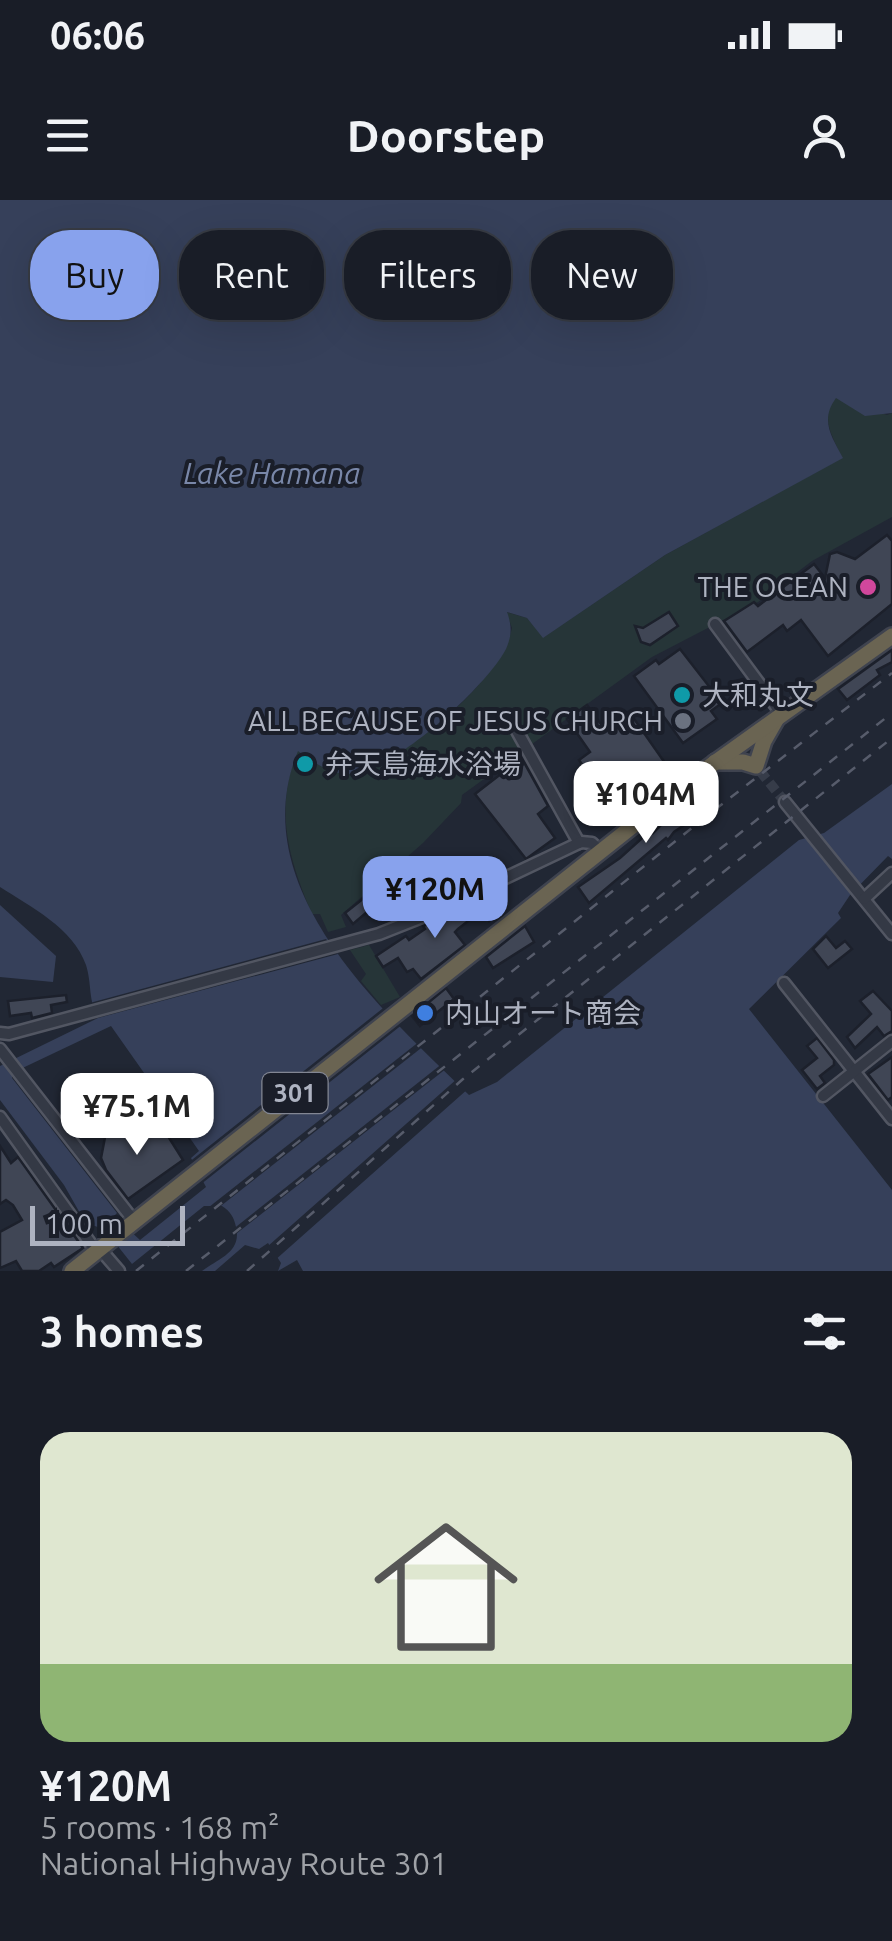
<!DOCTYPE html>
<html lang="en">
<head>
<meta charset="utf-8">
<style>
  :root { --surface:#191d27; --page:#22262f; --text:#f1f3f6; --muted:#9fa2a7; --line:#373b44; --accent:#88a2ed }
  body { margin:0; font-family:Ubuntu,"Noto Sans JP",sans-serif; background:var(--page); color:var(--text); height:100vh; display:flex; flex-direction:column; font-size:38px; white-space:nowrap }
  * { box-sizing:border-box; margin:0 }
  p { font-size:32px; color:var(--muted) }
  .icon { flex:none; width:55px; height:55px; fill:none; stroke:currentColor; stroke-width:2; stroke-linecap:round; stroke-linejoin:round }
  .map { position:relative; height:1071px; overflow:hidden }
  .side { display:flex; flex-direction:column; background:var(--surface); flex:1 }
  .side>* { flex:none }
  .banner { position:absolute; left:30px; top:30px; width:832px; height:90px; display:flex; gap:20px }
  .scale { position:absolute; left:30px; bottom:25px; width:155px; box-sizing:border-box; padding-left:10px; border:5px solid #aeb3c1; border-top:0; font-size:28px; line-height:35px; white-space:nowrap; color:#aeb3c1; -webkit-text-stroke:8px #1a1e29; paint-order:stroke }
  .price { position:absolute; translate:-50% -85px; padding:0 22px; border-radius:20px; background:#fff; color:#222; font-size:32px; line-height:65px; filter:drop-shadow(0 2px 5px #0008) }
  .price::after { content:''; position:absolute; left:50%; top:60px; width:30px; height:22px; margin-left:-15px; background:inherit; clip-path:polygon(0 0,100% 0,50% 100%) }
  .price.active { background:var(--accent); color:#111 }
  ul { padding:0; list-style:none }
  li { display:grid; align-content:center; gap:20px; height:530px; padding:0 40px }
  li+li { border-top:2px solid var(--line) }
  li span { display:grid; place-items:center; height:310px; border-radius:30px; color:#555 }
  li>.icon { margin-inline-start:auto }
  span .icon { width:180px; height:180px; fill:#fffc; stroke-width:1 }
  li b { font-size:42px }
  h2 { display:flex; justify-content:space-between; align-items:center; height:120px; padding:0 40px; font-size:42px }
  .chip { padding:0 35px; border-radius:40px; background:var(--surface); box-shadow:0 10px 40px #0002,0 0 0 2px var(--line); font-size:35px; line-height:90px }
  .chip.active { background:var(--accent); color:#111 }
  .status { display:flex; justify-content:space-between; align-items:center; height:70px; padding:0 50px; background:var(--surface); direction:ltr }
  .status svg { height:28px; fill:currentColor }
  header { display:flex; justify-content:space-between; align-items:center; height:130px; padding:0 40px; background:var(--surface); font-size:45px; font-weight:700 }
  .map>svg:first-child { display:block }
</style>
</head>
<body>
<div class="status"><b>06:06</b><svg viewBox="0 0 49 12"><path d="M0 12V9h3v3zM5 12V6h3v6zM10 12V3h3v9zM15 12V0h3v12zM26 1h20v11H26zM47 4h2v5h-2z"/></svg></div>
<header><svg class="icon" aria-label="menu" viewBox="0 0 24 24"><path d="M4 6h16M4 12h16M4 18h16"/></svg>Doorstep<svg class="icon" aria-label="person" viewBox="0 0 24 24"><circle cx="12" cy="8" r="4"/><path d="M4 21q1-7 8-7t8 7"/></svg></header>
<div class="map">
<svg width="892" height="1071" viewBox="0 0 892 1071">
  <rect width="100%" height="100%" fill="#212734"/>
  <g fill="#263538">
    <path d="M836,197L887,215L892,213V317L812,361L758,402L652,457L462,595L461,603L423,643L341,715L346,727L328,732L320,714H312C288,657 274,609 298,549L349,574C401,565 501,481 512,428L506,412L527,418L544,437L665,355L842,258C833,236 819,219 836,197Z"/>
    <path d="M369,745L400,797L381,805L361,781L366,774L350,750Z"/>
  </g>
  <g fill="#36405a" fill-rule="evenodd">
    <path d="M0,0H892V213L865,216L836,198C820,220 831,236 843,258L665,355L543,438L527,418L507,412C512,426 512,435 506,449C487,486 389,577 346,574C329,573 311,561 298,551C242,687 382,810 469,895L497,882L799,640L824,633L892,584V659L888,656L850,695L838,713L841,718L749,809L892,990V1071H303L297,1060L278,1071L281,1063L268,1043L259,1049L245,1045L215,1071H202C219,1058 242,1052 236,1027C234,1017 230,1011 222,1006H204L132,1064L105,1030L85,1022L64,985L0,900V866L98,818C88,800 92,784 86,765C73,728 31,707 0,687ZM111,826L199,951L191,958L206,987L140,1040L114,1016L117,1013L12,878V873Z"/>
    <path d="M0,705L56,756L53,782L0,777Z"/>
  </g>
  <g fill="#212734">
    <path d="M326,739L338,754L98,818L86,804Z"/>
    <path d="M387,805L403,824L200,985L201,979L188,963Z"/>
    <path d="M420,841L425,845L217,1009L204,1011Z"/>
    <path d="M443,863L447,868L232,1037V1030Z"/>
    <path d="M458,878L469,888L274,1061L267,1049L259,1054Z"/>
  </g>
  <g fill="#404655" stroke="#1c202b" stroke-width="2.5">
    <path d="M887,335L892,341V404L828,456L801,420L787,431L783,425L747,452L724,421L754,402L758,406L814,364L825,378L830,354L837,352L855,359Z"/>
    <path d="M669,412L678,426L650,445L641,442L635,426L643,428Z"/>
    <path d="M680,449L722,503L711,511L717,519L683,543L634,476L656,460L659,464Z"/>
    <path d="M892,450V462L877,470L880,475L847,500L838,489Z"/>
    <path d="M587,505L606,531L630,513L665,563L624,593L607,568L587,590L579,582L588,573L579,560L590,552L567,519Z"/>
    <path d="M520,555L548,606L538,614L555,638L526,659L475,594L515,563L513,560Z"/>
    <path d="M708,591L717,603L674,632L668,640L666,638L589,703L578,687L620,658L651,630L653,633L675,611Z"/>
    <path d="M403,667L419,685L410,693L421,706L410,712L403,704L395,711L391,705L381,714L374,706L353,724L345,713Z"/>
    <path d="M483,698L490,708L496,703L502,711L489,721L481,711L458,729L455,732L465,745L421,779L413,769L407,772L398,758L383,767L376,756L406,736L409,740L425,729L423,726L442,718L444,721Z"/>
    <path d="M525,726L534,742L493,768L486,757Z"/>
    <path d="M826,736L836,748L845,741L852,749L828,768L813,749Z"/>
    <path d="M446,788L454,799L420,826L412,816Z"/>
    <path d="M873,791L892,811V831L884,836L877,827L855,848L847,837L871,814L860,801Z"/>
    <path d="M66,795L67,802L51,805L52,813L32,818L31,813L10,816L8,801Z"/>
    <path d="M817,838L834,860V865L820,876L825,883L817,889L802,870L817,858L807,846Z"/>
    <path d="M892,857V897L888,900L868,874Z"/>
    <path d="M121,919L136,942L161,925L183,960L128,999L106,970L101,958L106,932Z"/>
    <path d="M0,946L11,963L18,957L83,1048L54,1067L51,1063L39,1071H22L16,1061L0,1068V1032L22,1020L13,1005L6,1000L0,1004Z"/>
  </g>
  <g fill="none" stroke-linecap="round" stroke-linejoin="round">
    <path stroke="#363c49" stroke-width="10" stroke-dasharray="10 5" stroke-linecap="butt" d="M760,571L785,602"/>
    <defs>
      <g id="minor">
        <path d="M715,424L781,513"/>
        <path d="M517,531L579,643"/>
        <path d="M785,602L892,734"/>
        <path d="M864,699L892,673"/>
        <path d="M784,783L892,919"/>
        <path d="M0,833L9,834L379,734L427,715L581,642L592,643L600,651"/>
        <path d="M0,849L134,1021"/>
        <path d="M823,896L892,841"/>
        <path d="M0,917L96,1051"/>
        <path d="M100,1049L119,1071"/>
      </g>
      <g id="highway">
        <path d="M715,562H743L756,566L764,541L776,520"/>
        <path d="M72,1071L692,579L892,436"/>
      </g>
    </defs>
    <use href="#minor" stroke="#525662" stroke-width="15"/>
    <use href="#highway" stroke="#3f434f" stroke-width="20"/>
    <use href="#minor" stroke="#343945" stroke-width="10"/>
    <use href="#highway" stroke="#6a6452" stroke-width="15"/>
    <g stroke="#575c6b" stroke-width="2.5" stroke-dasharray="10 10" stroke-linecap="butt">
      <path d="M136,1071L717,608L892,473"/>
      <path d="M186,1071L892,513"/>
      <path d="M247,1071L463,879L892,538"/>
    </g>
  </g>
  <circle fill="#d1479c" stroke="#1a1e29" stroke-width="4" cx="868" cy="387" r="10"/>
  <g fill="#0f9aa8" stroke="#1a1e29" stroke-width="4">
    <circle cx="682" cy="495" r="10"/>
    <circle cx="305" cy="564" r="10"/>
  </g>
  <circle fill="#6b7280" stroke="#1a1e29" stroke-width="4" cx="683" cy="521" r="10"/>
  <circle fill="#3f7fe0" stroke="#1a1e29" stroke-width="4" cx="425" cy="813" r="10"/>
  <g text-anchor="middle" stroke-width="8" stroke-linejoin="round" paint-order="stroke">
    <rect fill="#1a1e29" stroke="#828693" stroke-width="2.5" x="262.5" y="873" width="65" height="40" rx="8"/>
    <g font-size="25" font-weight="bold" fill="#aeb3c1">
      <text x="295" y="902">301</text>
    </g>
    <g font-size="28" fill="#aeb3c1" stroke="#1a1e29" text-anchor="start">
      <text x="848" y="397" text-anchor="end">THE OCEAN</text>
      <text x="702" y="505">大和丸文</text>
      <text x="663" y="531" text-anchor="end">ALL BECAUSE OF JESUS CHURCH</text>
      <text x="325" y="574">弁天島海水浴場</text>
      <text x="445" y="823">内山オート商会</text>
    </g>
    <g font-size="30" font-style="italic" fill="#7987a8" stroke="#1a1e29">
      <text x="272" y="284">Lake Hamana</text>
    </g>
  </g>
</svg>
<div class="scale">100 m</div>
<b class="price" style="left:646px;top:646px">¥104M</b>
<b class="price active" style="left:435px;top:741px">¥120M</b>
<b class="price" style="left:137px;top:958px">¥75.1M</b>
<div class="banner">
<a class="chip active">Buy</a>
<a class="chip">Rent</a>
<a class="chip">Filters</a>
<a class="chip">New</a>
</div>
</div>
<section class="side">
<h2>3 homes<svg class="icon" aria-label="filters" viewBox="0 0 24 24"><path d="M4 7h16M4 17h16"/><circle cx="9" cy="7" r="2"/><circle cx="15" cy="17" r="2"/></svg></h2>
<ul>
<li><span style="background:linear-gradient(#dfe7d0 75%,#8fb573 0)"><svg class="icon" aria-label="home" viewBox="0 0 24 24"><path d="M3 11l9-7 9 7M6 9v11h12V9"/></svg></span><div><b>¥120M</b><p>5 rooms · 168 m²</p><p>National Highway Route 301</p></div></li>
</ul>
</section>
</body>
</html>
